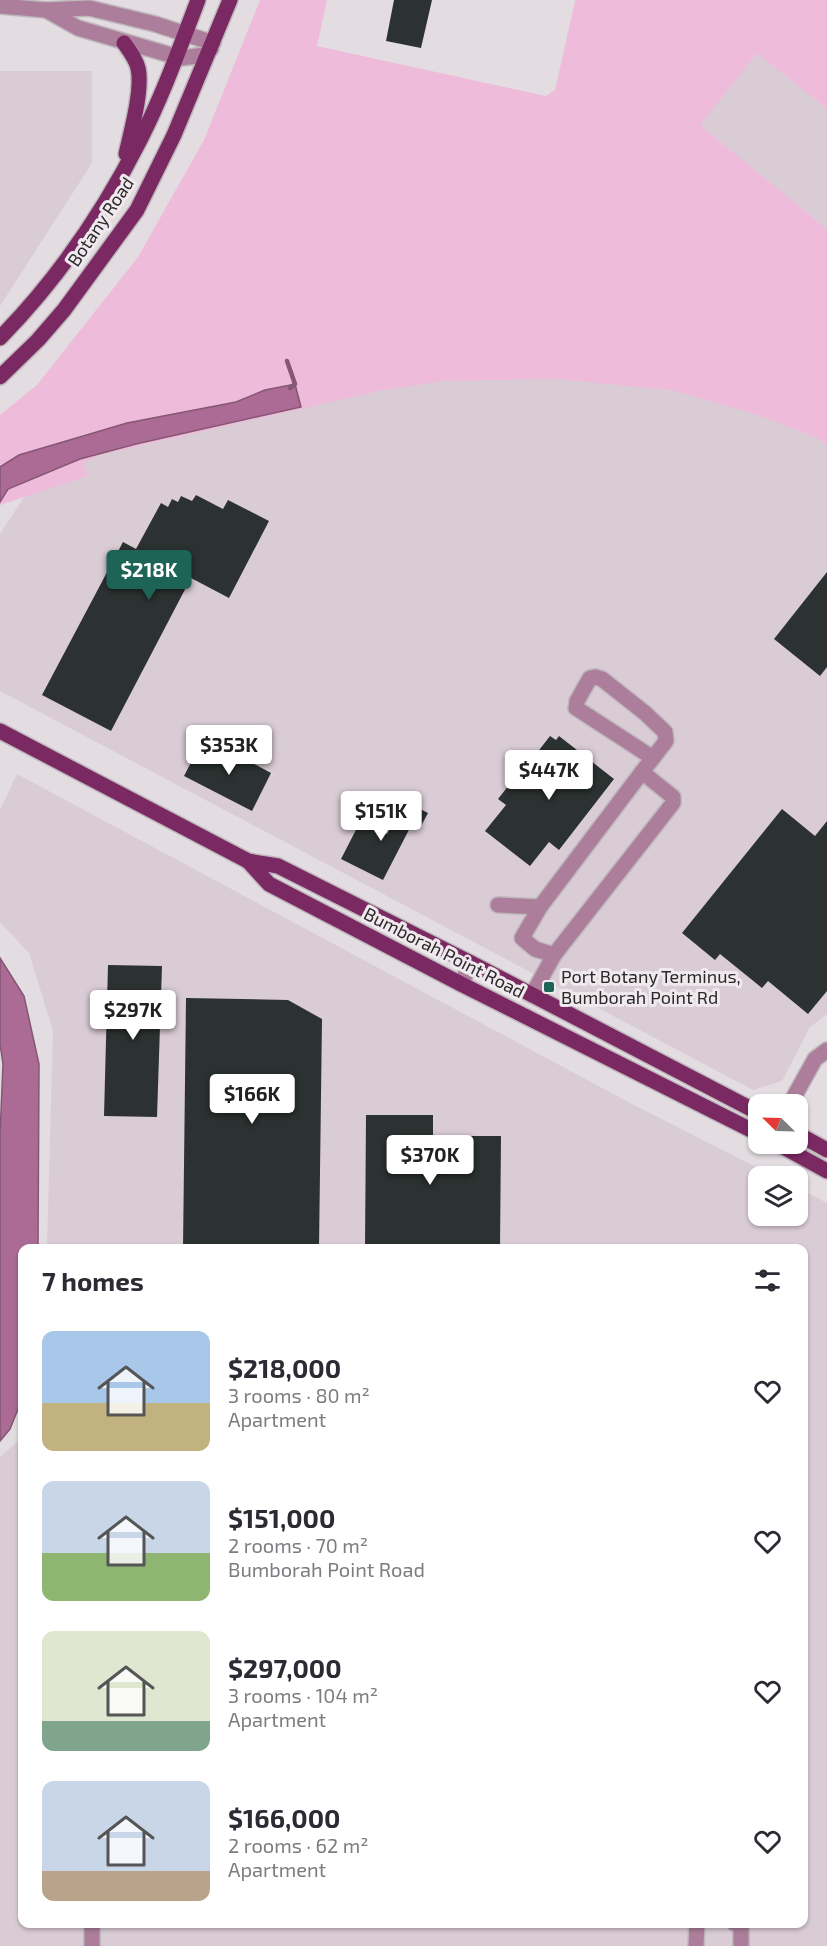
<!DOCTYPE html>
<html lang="en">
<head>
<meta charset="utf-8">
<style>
  :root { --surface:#fff; --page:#f7f7f7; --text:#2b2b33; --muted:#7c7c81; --accent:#1d6457 }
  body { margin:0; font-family:"Exo 2",sans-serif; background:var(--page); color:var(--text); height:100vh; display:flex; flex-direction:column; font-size:22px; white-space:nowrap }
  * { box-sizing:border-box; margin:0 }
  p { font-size:20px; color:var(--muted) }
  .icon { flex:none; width:33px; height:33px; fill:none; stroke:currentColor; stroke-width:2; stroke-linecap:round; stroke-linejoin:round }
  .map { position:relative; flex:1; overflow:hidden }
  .side { position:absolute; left:18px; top:1244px; width:790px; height:684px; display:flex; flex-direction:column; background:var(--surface); border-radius:12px; box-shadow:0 2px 4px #0004 }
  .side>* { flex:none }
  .needle { width:39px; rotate:293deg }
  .buttons { position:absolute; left:748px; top:1094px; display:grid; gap:12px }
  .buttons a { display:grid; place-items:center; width:60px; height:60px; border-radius:12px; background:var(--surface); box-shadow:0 2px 4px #0004; font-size:30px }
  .price { position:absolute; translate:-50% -51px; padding:0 14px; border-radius:6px; background:#fff; color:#222; font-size:20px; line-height:39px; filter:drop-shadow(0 2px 3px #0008) }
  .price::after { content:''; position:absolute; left:50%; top:36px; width:18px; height:14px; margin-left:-9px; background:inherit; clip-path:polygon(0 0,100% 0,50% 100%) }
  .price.on { background:var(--accent); color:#fff }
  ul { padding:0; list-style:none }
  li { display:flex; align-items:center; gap:18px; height:150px; padding:0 24px }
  li span { display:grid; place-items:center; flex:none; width:168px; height:120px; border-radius:12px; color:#555 }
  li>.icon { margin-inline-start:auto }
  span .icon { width:72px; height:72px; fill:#fffc; stroke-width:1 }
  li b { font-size:26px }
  h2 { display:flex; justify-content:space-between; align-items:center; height:72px; padding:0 24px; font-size:26px }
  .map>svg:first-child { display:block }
</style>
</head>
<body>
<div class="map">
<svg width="827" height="1946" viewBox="0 0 827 1946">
  <rect width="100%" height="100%" fill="#e3dce0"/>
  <g fill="#daccd5">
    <path d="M757,52L827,109V229L699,125Z"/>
    <path d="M0,71H92V163L0,306Z"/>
    <path d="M522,353L827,425V1014L810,1027L782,1081L753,1090L0,691V534L62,439Z"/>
    <path d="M17,774L632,1104L774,1176H759V1215H798V1188L827,1203V1946H0V1457L22,1438V1923H804V1248H47L53,1031L29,953L0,922V810Z"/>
  </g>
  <path fill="#eebcda" d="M260,0H327L317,46L546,96L555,90L575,1L576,0H827V109L757,53L700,125L827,229V445L819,439L755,414L671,390L554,379L443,381L379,391L100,455L83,463L88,476L0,505V415L37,385L138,257L204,140Z"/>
  <g fill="#ab6b94" stroke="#855774" stroke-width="1.5">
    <path d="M295,384L301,407L136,444L80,459L8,489L0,502V467L19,455L127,423L236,402L265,390Z"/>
    <path d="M0,958L24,996L39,1064L38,1248H22V1399L10,1429L0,1441V1135L3,1064L0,1044Z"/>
  </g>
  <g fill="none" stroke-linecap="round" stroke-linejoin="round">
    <path stroke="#855774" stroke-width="4.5" d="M287,361L295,384L290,388"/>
  </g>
  <g fill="#2c3231">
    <path d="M394,0H432L421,48L386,41Z"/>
    <path d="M196,495L223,509L228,500L269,521L229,598L191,578L111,731L42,695L123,542L136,549L161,503L168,507L172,499L178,502L181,496L192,501Z"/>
    <path d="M827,572V667L820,676L774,639Z"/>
    <path d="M550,736L556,740L559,736L614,779L559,850L549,842L530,866L485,831L506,805L498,799L513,780L520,786L538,763L533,758Z"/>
    <path d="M200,745L228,759L232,752L271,773L252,811L184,776Z"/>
    <path d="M404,801L428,813L421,826L413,822L383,880L341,859L361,820L387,834Z"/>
    <path d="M782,809L815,836L827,821V991L808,1014L768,981L762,988L720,954L715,960L682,933Z"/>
    <path d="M108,965L162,966L157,1117L104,1116Z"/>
    <path d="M186,998L288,1000L322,1019L319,1248H183Z"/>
    <path d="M366,1115H433V1136H501L500,1248H365Z"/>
  </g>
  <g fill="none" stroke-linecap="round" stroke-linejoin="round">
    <defs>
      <g id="minor">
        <path d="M0,6L46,10L89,8L155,24L213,43"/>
        <path d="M46,10L78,28L181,58L205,55L211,49"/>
        <path d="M498,905L540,907L642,772L666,741L665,732L645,713L602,679L595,677L590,678L577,701L576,708L653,758"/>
        <path d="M540,907L522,938L535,949L554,955"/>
        <path d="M461,984L471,963"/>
        <path d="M532,995L554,955L673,803V797L642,772"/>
        <path d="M790,1104L815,1059L827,1050"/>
        <path d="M734,1923L741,1925V1946"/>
        <path d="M92,1946V1923"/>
        <path d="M696,1946L697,1923"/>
      </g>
      <g id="major">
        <path d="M124,43C129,50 136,59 138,68C143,89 131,132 126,154"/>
        <path d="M0,338C56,281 104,211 140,140C163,95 180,47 198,0"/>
        <path d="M0,377L38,340L64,310L137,210L174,135L230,0"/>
        <path d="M0,731L248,861L278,866L471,963L759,1113"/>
        <path d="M248,861L269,884L461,984L759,1134"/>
        <path d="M798,1134L827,1150"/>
        <path d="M776,1143L827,1171"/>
      </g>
    </defs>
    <use href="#minor" stroke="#beb8bc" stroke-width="18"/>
    <use href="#major" stroke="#beb8bc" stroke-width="18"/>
    <use href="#minor" stroke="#ad7e9b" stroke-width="15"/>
    <use href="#major" stroke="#7b2963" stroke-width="15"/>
  </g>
  <rect fill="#1d6457" stroke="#f0e9ed" stroke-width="2" x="543" y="981" width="12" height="12" rx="3"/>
  <g text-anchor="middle" stroke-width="6" stroke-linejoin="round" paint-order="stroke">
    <g font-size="18" fill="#2b282a" stroke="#f0e9ed">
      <text transform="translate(101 222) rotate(-56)" y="6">Botany Road</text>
      <text transform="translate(444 953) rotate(27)" y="6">Bumborah Point Road</text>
    </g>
    <g font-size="18" fill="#2b282a" stroke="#f0e9ed" text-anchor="start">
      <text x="561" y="983">Port Botany Terminus,<tspan x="561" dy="21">Bumborah Point Rd</tspan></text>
    </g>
  </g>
</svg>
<div class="buttons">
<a><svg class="needle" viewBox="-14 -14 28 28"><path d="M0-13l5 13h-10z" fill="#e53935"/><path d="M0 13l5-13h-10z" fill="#7c7c81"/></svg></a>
<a><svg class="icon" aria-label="layers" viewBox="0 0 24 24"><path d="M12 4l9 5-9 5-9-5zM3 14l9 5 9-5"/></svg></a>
</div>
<b class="price on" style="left:149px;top:601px">$218K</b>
<b class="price" style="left:229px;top:776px">$353K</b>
<b class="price" style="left:549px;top:801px">$447K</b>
<b class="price" style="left:381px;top:842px">$151K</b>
<b class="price" style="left:133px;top:1041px">$297K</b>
<b class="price" style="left:252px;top:1125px">$166K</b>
<b class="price" style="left:430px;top:1186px">$370K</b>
<section class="side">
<h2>7 homes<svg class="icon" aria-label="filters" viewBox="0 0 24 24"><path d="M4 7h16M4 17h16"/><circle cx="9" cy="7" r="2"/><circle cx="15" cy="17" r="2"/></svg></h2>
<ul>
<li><span style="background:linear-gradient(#a9c7e8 60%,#c2b280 0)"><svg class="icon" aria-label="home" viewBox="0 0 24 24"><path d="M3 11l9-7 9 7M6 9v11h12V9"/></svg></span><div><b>$218,000</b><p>3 rooms · 80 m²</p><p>Apartment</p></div><svg class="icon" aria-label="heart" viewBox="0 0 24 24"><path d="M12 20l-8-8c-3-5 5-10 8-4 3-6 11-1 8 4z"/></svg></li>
<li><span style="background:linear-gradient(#c9d6e8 60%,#8fb573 0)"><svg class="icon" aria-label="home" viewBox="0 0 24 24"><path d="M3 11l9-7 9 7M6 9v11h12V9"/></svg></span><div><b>$151,000</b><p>2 rooms · 70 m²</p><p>Bumborah Point Road</p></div><svg class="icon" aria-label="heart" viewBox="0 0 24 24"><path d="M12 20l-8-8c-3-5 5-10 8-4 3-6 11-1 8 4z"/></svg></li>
<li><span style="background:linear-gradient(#dfe7d0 75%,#7fa58c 0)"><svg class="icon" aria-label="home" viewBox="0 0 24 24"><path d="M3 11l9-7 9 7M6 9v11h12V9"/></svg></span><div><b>$297,000</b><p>3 rooms · 104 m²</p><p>Apartment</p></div><svg class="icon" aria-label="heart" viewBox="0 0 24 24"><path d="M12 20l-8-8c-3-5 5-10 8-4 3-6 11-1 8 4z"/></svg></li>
<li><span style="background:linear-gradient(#c9d6e8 75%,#b9a48a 0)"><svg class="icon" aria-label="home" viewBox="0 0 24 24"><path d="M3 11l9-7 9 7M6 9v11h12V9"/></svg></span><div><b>$166,000</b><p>2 rooms · 62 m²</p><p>Apartment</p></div><svg class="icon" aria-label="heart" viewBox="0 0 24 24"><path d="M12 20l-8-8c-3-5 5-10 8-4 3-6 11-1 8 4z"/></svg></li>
</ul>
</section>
</div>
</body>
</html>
